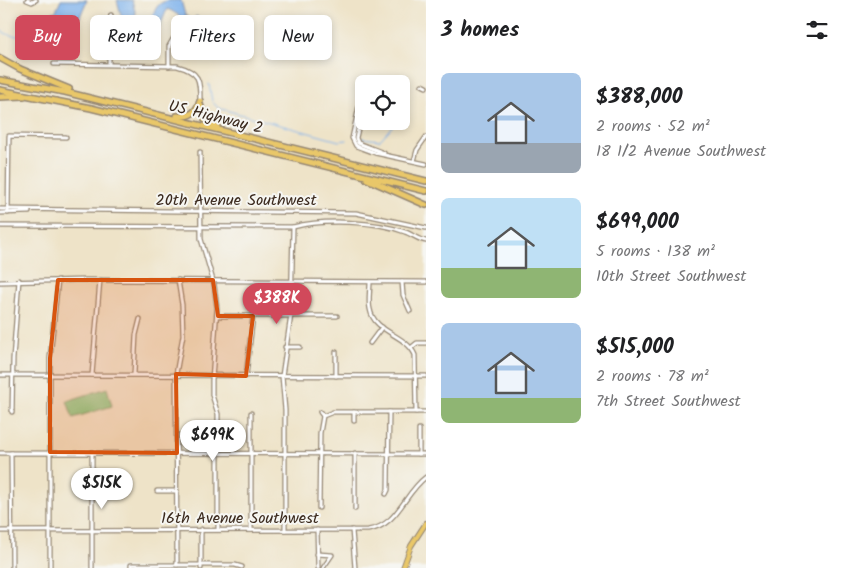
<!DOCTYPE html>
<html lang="en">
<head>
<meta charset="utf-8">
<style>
  :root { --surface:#fff; --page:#f6f6f6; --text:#202124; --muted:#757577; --accent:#d1495b }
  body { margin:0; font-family:Kalam,sans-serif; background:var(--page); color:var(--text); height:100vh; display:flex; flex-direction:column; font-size:19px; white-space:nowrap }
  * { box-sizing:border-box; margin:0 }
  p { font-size:16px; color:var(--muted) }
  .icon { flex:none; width:28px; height:28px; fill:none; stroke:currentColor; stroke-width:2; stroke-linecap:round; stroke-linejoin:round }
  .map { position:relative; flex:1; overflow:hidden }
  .details { display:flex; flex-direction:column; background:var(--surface); width:420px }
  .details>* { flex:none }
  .banner { position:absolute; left:15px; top:15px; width:335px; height:45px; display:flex; gap:10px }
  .controls { position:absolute; left:355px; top:75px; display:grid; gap:10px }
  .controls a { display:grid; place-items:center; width:55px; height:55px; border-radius:8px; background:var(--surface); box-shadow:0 2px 8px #0003; font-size:25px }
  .price { position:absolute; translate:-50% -42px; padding:0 11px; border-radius:18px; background:#fff; color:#222; font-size:16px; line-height:32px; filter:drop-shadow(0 1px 2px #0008) }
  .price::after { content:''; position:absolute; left:50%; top:30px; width:15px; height:11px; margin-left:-8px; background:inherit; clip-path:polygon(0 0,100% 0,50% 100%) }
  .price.current { background:var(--accent); color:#fff }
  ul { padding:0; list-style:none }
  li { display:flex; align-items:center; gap:15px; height:125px; padding:0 15px }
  li span { display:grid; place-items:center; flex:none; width:140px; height:100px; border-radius:8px; color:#555 }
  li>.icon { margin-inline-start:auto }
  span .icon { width:60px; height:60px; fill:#fffc; stroke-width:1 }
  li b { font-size:21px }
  h2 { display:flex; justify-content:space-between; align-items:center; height:60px; padding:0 15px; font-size:21px }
  .pill { padding:0 18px; border-radius:8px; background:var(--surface); box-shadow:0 2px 8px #0003; font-size:18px; line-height:45px }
  .pill.current { background:var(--accent); color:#fff }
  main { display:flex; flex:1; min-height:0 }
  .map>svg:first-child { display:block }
</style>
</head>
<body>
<main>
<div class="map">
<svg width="426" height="568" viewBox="0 0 426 568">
  <rect width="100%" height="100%" fill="#f6f6f2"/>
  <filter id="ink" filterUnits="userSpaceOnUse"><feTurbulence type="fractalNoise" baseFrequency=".02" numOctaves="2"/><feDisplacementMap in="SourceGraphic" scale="10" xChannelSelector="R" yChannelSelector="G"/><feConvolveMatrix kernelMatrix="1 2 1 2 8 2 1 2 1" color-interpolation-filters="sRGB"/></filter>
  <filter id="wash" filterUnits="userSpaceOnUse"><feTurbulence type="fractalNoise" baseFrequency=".0096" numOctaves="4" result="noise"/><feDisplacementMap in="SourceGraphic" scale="20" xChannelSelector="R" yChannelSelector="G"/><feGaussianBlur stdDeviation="1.12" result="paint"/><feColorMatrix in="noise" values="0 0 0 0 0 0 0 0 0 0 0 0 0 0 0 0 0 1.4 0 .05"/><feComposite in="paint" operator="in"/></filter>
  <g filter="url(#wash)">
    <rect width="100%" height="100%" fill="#eee3c8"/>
    <path fill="#82c782" stroke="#5e7850" d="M107,388L112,406L73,418L67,401Z"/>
    <g fill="#7fb2ec" stroke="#5d6e85">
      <path d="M61,0H87L79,19L68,20L51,35L31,36L28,34L24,22L28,17L43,16L56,11Z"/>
      <path d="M117,0H132L138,23L142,25L150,23C157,2 160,0 181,0L185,15L191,20L197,16L204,27L208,55L204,57L201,29L196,20C184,24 178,12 167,9L159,29L151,37L145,34L141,37C121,26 123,21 117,0Z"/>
    </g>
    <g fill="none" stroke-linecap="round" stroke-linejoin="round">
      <g stroke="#7fb2ec" stroke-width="1">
        <path d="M150,24L153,13"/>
        <path d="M0,30C9,36 18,39 27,31"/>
        <path d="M209,84L212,101L218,108L339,141L347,140"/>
        <path d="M362,138L380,140L397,121"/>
      </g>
    </g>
  </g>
  <g filter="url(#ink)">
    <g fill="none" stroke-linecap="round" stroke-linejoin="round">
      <defs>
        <g id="minor">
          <path d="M27,0L32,2L36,0"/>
          <path d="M54,64L177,66C200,72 200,80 200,101"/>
          <path d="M109,64V23L111,15"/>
          <path d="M169,66V46L173,39"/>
          <path d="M422,85L426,87"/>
          <path d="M359,106L352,138L356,146L375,153L426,164"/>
          <path d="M363,107L356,138L358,143L384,153"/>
          <path d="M200,152L201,239L214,284L217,308L212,380V395L218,414V529"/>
          <path d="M414,161L417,150L426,137"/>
          <path d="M0,209L356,213L426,228"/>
          <path d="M0,213L29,212"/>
          <path d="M8,213L9,136L66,137"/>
          <path d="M0,226L293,227C324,219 375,221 405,232C412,234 418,240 426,241"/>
          <path d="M0,282L86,280L426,282"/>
          <path d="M370,282C370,291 368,301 370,309C374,333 406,334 415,355L416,412"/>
          <path d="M402,282L403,295L410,311"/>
          <path d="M217,316H337"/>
          <path d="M370,343L382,327"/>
          <path d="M285,347H300"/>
          <path d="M412,347L417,343H426"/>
          <path d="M134,374L136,335L140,319"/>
          <path d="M0,375L426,376"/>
          <path d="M92,375L100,280"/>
          <path d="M246,376L253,316"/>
          <path d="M336,376V352"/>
          <path d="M12,412L13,359L19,280"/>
          <path d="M320,412L323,416"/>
          <path d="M251,413V530"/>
          <path d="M354,421V412"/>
          <path d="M419,429V454"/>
          <path d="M0,453L426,454"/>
          <path d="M11,453L12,568"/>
          <path d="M355,453V509"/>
          <path d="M157,491H177"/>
          <path d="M386,494L388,490L389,412"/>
          <path d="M319,508L320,433L323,416L333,412H426"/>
          <path d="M285,530V410L282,376L291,315L293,227"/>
          <path d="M317,530L318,568"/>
          <path d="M352,530L355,568"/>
          <path d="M0,531L368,530C398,526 404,493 426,477"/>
          <path d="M317,554L332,555L323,568"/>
          <path d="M177,565L176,374L183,335L182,305L178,280"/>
          <path d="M50,568V358L58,280"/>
          <path d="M92,568V452"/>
          <path d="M131,568V565H235L242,567"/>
          <path d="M201,568V529"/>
        </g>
        <path id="major" d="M403,568L411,546L426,523"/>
        <g id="highway">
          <path d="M0,58L20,69L69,89"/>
          <path d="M0,80L65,92L426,181"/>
          <path d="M0,90L91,108L426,191"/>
          <path d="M0,97L24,96"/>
          <path d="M200,104L205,119L217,127"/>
          <path d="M177,116C190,117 196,113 200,101"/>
          <path d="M367,179L426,205"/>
        </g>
      </defs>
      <use href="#minor" stroke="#948673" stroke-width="5.5"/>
      <use href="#major" stroke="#948673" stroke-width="6"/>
      <use href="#highway" stroke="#948673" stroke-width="8"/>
      <use href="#minor" stroke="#fff" stroke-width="3"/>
      <use href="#major" stroke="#e9c769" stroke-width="4"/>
      <use href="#highway" stroke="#e9c769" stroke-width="5"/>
    </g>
  </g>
  <path fill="#d7540e" fill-opacity="0.2" stroke="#d7540e" stroke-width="4" stroke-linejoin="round" d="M58,280H213L218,316H253L246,376L176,374L177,453L50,452V358Z"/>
  <g text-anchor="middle" stroke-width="4" stroke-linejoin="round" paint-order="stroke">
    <g font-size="16" fill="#3b2a1e" stroke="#f6f6f2">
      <text transform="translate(216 116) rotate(14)" y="6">US Highway 2</text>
      <text x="236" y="205">20th Avenue Southwest</text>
      <text x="240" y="523">16th Avenue Southwest</text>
    </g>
  </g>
</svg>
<div class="controls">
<a><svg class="icon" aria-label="locate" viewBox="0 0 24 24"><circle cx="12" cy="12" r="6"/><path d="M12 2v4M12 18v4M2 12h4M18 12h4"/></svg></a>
</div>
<b class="price current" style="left:277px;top:325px">$388K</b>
<b class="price" style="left:213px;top:462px">$699K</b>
<b class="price" style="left:102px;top:510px">$515K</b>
<div class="banner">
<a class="pill current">Buy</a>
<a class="pill">Rent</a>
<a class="pill">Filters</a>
<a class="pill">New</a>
</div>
</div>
<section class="details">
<h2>3 homes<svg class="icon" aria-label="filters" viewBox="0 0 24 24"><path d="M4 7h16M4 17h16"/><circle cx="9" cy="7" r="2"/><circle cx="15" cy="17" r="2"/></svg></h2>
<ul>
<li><span style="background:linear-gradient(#a9c7e8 70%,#9aa5b1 0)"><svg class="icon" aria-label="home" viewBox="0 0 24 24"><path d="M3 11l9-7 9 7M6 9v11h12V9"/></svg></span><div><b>$388,000</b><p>2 rooms · 52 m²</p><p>18 1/2 Avenue Southwest</p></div></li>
<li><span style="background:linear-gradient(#bfe0f5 70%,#8fb573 0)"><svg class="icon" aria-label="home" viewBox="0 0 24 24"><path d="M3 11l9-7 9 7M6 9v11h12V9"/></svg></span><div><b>$699,000</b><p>5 rooms · 138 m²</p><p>10th Street Southwest</p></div></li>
<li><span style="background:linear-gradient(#a9c7e8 75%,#8fb573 0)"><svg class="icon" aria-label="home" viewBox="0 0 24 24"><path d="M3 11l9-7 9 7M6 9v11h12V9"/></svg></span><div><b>$515,000</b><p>2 rooms · 78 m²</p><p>7th Street Southwest</p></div></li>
</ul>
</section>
</main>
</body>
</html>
